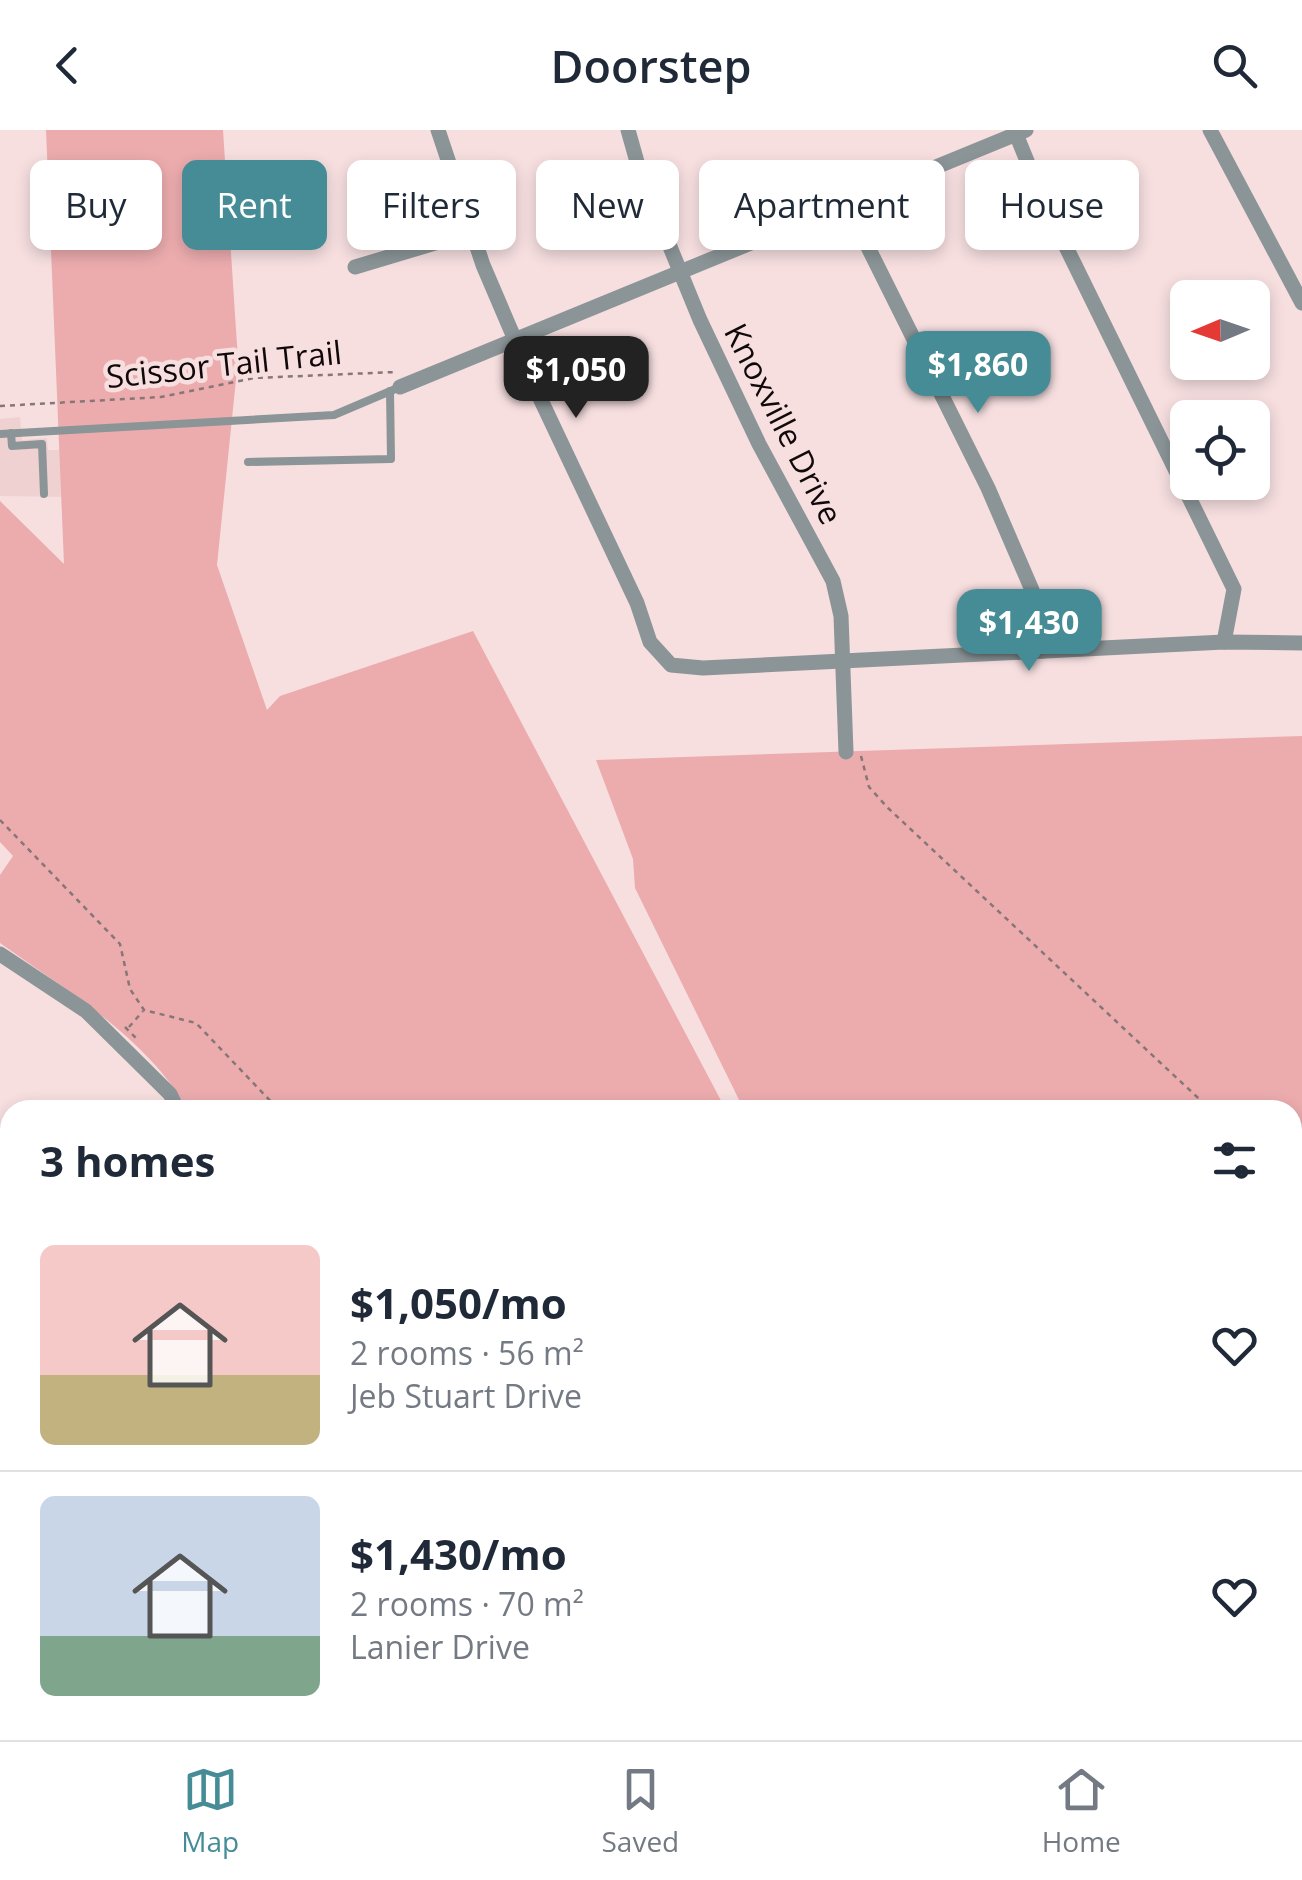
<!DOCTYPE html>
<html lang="en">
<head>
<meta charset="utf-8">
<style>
  :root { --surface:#fff; --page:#f6f6f7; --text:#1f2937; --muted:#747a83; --line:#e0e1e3; --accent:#468c96 }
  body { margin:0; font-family:"Open Sans",sans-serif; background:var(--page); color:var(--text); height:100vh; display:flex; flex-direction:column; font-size:38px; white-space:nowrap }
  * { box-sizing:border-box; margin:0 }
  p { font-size:32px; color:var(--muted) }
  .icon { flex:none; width:55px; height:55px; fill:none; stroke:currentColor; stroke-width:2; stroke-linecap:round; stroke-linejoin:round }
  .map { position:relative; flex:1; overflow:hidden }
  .sheet { position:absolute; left:0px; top:970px; width:1302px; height:640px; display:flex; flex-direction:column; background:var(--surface); border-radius:30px 30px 0 0; box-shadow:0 5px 15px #0003 }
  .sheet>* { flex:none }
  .banner { position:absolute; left:30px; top:30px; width:1242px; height:90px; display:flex; gap:20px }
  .needle { width:65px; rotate:268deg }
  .tools { position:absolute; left:1170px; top:150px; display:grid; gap:20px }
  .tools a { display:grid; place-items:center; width:100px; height:100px; border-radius:15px; background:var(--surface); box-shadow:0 5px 15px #0003; font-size:50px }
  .price { position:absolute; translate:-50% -85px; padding:0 22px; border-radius:20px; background:var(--accent); color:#fff; font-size:32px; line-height:65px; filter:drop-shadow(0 2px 5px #0008) }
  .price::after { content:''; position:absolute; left:50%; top:60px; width:30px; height:22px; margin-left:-15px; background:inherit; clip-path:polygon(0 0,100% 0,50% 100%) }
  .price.on { background:#222; color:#fff }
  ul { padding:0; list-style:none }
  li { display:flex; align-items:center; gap:30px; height:250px; padding:0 40px }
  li+li { border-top:2px solid var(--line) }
  li span { display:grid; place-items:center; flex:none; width:280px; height:200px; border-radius:15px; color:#555 }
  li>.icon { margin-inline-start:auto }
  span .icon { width:120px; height:120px; fill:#fffc; stroke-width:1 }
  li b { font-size:42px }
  h2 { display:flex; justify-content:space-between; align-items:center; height:120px; padding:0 40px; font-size:42px }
  .chip { padding:0 35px; border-radius:15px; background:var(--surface); box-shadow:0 5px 15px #0003; font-size:35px; line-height:90px }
  .chip.on { background:var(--accent); color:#fff }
  header { display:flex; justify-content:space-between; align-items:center; height:130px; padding:0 40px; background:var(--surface); font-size:45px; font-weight:600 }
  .tab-bar { display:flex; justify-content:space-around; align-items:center; height:140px; border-top:2px solid var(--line); background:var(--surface); font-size:28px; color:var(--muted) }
  .tab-bar a { display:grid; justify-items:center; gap:5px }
  .tab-bar .on { color:var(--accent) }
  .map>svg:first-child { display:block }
</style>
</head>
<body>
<header><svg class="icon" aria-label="back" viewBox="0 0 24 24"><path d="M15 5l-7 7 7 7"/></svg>Doorstep<svg class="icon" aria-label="search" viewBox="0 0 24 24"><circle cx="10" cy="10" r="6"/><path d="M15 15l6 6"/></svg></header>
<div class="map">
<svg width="1302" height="1610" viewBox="0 0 1302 1610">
  <rect width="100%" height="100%" fill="#f7dfe0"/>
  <g fill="#f0d1d1">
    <path d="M20,287L22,310L47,308L48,320H61L65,367L0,366V289Z"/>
    <path d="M1302,1116V1461L1292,1451V1132Z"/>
  </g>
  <g fill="#ecacae">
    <path d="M46,0H223L238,230L217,435L267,580L280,566L473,501L726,980H188C146,907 67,861 0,813V745L13,726L0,712V371L64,434Z"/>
    <path d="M1302,606V1116L1293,1132L1292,980H744L635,758L633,729L596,630Z"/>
    <path d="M1293,1451L1302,1461V1610H857L848,1600H1292Z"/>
  </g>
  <path fill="#f09195" stroke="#ad686b" stroke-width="2.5" d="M1293,1488L1302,1499V1610H1261L1256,1600H1292Z"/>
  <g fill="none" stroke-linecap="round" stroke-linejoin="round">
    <g stroke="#877677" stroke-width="2.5" stroke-dasharray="5 5" stroke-linecap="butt">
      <path d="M0,276L161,267L254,248L396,242"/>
      <path d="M861,626L869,657L888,678L1211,980"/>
      <path d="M0,690L120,814L130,859L144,880L196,893L279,980"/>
      <path d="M125,897L137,909"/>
      <path d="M129,897L143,881"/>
      <path d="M1292,1056L1302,1065"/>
      <path d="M1292,1448L1301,1440L1302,1219"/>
      <path d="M868,1600L877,1610"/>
      <path d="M1248,1600V1610"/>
    </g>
    <g stroke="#8b9597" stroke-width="8">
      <path d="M11,303L12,316L42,314L44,364"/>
      <path d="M0,304L334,285L400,257"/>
      <path d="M248,332L391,329L390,261"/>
    </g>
    <g stroke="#8b9597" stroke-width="15">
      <path d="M438,0L483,135L539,266L637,473L650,512L671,535L703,538L1224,512L1302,513"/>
      <path d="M628,0L641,46L700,190L759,314L833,451L841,486L846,622"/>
      <path d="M1210,0L1302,173"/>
      <path d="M1016,4L1043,70L1234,459L1224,512"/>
      <path d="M846,73L988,358L1032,460L1042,521"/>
      <path d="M355,137L472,102"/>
      <path d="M400,257L1026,0"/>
      <path d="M0,824L86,881L170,964L178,980"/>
      <path d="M0,1055L10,1066"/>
      <path d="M0,1321L10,1304"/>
      <path d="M0,1567L10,1569"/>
      <path d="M707,1600L711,1610"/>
      <path d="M313,1610L316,1600"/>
    </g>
  </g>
  <g text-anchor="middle" stroke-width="9" stroke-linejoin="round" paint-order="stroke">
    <g font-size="32" fill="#110909" stroke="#f7dfe0">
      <text transform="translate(224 235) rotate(-6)" y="11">Scissor Tail Trail</text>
      <text transform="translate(783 294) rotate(63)" y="11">Knoxville Drive</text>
    </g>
  </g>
</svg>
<div class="tools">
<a><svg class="needle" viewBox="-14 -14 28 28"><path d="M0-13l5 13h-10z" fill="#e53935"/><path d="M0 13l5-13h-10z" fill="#747a83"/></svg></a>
<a><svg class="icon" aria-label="locate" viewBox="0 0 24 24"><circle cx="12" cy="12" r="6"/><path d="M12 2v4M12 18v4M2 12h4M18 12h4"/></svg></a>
</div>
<b class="price" style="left:978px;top:286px">$1,860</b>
<b class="price on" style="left:576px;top:291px">$1,050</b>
<b class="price" style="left:1029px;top:544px">$1,430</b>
<div class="banner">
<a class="chip">Buy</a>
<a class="chip on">Rent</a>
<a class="chip">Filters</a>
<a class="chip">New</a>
<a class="chip">Apartment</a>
<a class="chip">House</a>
</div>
<section class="sheet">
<h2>3 homes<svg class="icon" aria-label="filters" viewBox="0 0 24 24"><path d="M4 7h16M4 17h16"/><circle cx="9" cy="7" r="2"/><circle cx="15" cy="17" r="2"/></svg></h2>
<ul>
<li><span style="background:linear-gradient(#f6c9c9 65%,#c2b280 0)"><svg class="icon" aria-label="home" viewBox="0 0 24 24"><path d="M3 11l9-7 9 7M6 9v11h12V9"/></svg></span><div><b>$1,050/mo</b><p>2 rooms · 56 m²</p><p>Jeb Stuart Drive</p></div><svg class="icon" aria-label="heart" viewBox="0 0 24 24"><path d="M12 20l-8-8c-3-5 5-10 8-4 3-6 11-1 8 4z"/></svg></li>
<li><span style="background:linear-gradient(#c9d6e8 70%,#7fa58c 0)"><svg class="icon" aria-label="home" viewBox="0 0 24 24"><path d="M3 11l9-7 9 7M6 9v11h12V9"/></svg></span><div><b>$1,430/mo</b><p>2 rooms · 70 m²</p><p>Lanier Drive</p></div><svg class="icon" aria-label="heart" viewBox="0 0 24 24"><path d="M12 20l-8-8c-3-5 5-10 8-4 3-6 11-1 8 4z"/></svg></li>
</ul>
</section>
</div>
<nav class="tab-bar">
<a class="on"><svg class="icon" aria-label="map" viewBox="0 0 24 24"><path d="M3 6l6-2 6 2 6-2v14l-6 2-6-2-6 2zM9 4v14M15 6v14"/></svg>Map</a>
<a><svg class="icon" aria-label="saved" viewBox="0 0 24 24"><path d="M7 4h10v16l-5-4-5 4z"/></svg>Saved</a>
<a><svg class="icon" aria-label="home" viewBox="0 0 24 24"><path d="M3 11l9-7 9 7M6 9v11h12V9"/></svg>Home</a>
</nav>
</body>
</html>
